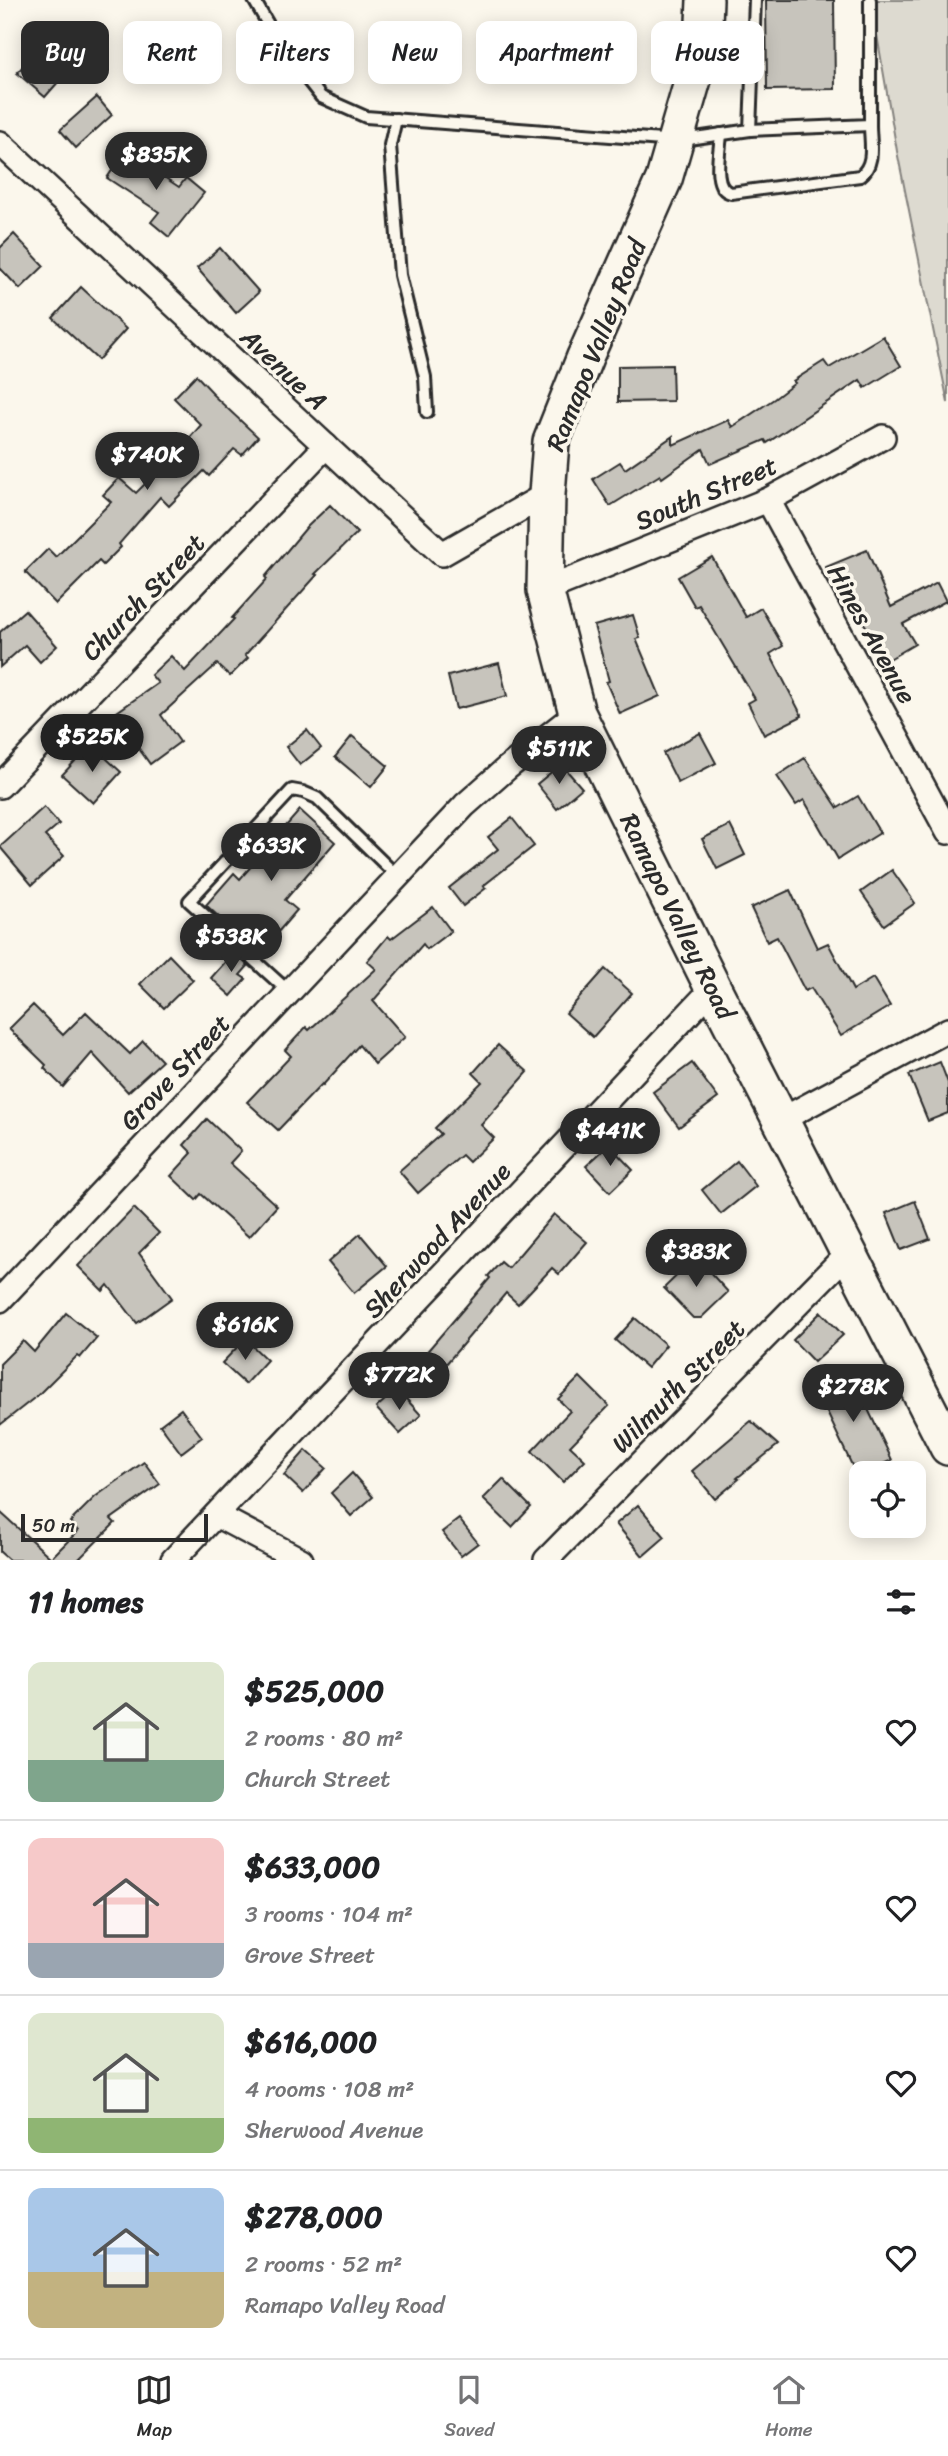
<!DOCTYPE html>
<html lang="en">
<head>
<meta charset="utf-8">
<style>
  :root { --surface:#fff; --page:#f2f2f2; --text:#202124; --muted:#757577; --line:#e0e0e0; --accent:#2b2b2b }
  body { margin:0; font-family:Sriracha,sans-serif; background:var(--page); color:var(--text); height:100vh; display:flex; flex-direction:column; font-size:26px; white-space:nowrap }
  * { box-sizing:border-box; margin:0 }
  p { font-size:23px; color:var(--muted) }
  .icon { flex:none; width:38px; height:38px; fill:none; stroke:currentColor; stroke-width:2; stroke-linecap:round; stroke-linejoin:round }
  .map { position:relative; height:1560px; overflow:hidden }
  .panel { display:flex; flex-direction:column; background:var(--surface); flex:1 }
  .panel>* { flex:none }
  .top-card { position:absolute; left:21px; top:21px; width:906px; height:63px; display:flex; gap:14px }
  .tools { position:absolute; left:849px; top:1461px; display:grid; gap:14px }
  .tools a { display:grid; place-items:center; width:77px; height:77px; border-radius:14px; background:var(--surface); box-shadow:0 4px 18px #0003; font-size:35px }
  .scale { position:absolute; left:21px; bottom:18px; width:187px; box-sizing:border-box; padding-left:7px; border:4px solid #2b2b2b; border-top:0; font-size:19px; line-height:24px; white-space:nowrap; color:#2b2b2b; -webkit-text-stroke:5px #fbf7ec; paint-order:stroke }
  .price { position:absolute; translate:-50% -60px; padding:0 16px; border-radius:24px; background:var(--accent); color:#fff; font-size:23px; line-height:46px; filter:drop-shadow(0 2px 4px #0008) }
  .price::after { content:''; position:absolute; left:50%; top:42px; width:21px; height:16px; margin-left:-10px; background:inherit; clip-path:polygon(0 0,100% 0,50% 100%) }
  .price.active { background:#222; color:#fff }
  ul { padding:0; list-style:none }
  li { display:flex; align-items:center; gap:21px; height:175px; padding:0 28px }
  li+li { border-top:2px solid var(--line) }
  li span { display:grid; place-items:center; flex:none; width:196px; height:140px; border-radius:14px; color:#555 }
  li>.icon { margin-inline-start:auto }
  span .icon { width:84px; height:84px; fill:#fffc; stroke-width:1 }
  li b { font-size:30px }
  h2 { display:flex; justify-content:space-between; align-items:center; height:84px; padding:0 28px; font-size:30px }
  .pill { padding:0 24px; border-radius:14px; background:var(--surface); box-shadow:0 4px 18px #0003; font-size:24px; line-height:63px }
  .pill.active { background:var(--accent); color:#fff }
  .tab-bar { display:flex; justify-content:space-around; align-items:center; height:98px; border-top:2px solid var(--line); background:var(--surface); font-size:19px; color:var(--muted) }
  .tab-bar a { display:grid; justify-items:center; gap:4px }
  .tab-bar .active { color:var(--accent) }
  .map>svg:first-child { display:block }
</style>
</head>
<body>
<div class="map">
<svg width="948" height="1560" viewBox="0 0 948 1560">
  <rect width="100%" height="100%" fill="#fbf7ec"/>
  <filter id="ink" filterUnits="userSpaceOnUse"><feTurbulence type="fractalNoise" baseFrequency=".0143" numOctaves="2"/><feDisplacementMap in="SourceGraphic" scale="14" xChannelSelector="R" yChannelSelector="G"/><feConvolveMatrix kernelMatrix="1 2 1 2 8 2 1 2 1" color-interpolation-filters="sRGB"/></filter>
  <g filter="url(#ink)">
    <path fill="#dddad0" stroke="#84827e" stroke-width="2" d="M871,0H948V403L897,151Z"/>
    <g fill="#c7c4bc" stroke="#2b2b2b" stroke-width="2">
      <path d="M766,0H834L835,89L767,90Z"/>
      <path d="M39,48L67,72L45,97L17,73Z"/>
      <path d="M97,97L112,115L76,148L60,130Z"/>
      <path d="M125,151L179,187L186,178L204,193L169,237L151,222L159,212L107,178Z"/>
      <path d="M14,234L44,266L20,289L0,268V248Z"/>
      <path d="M220,248L259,292L236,313L197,268Z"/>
      <path d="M81,287L126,329L98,360L53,318Z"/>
      <path d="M883,336L901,366L865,388L860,380L767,443L765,440L710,464L703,449L662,478L660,475L610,506L593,479L620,462L625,469L673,436V445L728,420L732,427L774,399L795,383L793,381L824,361L829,368Z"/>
      <path d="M672,365L673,401L618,402V366Z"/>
      <path d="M196,375L213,393L212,394L258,437L242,455L234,449L209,476L204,471L169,506L160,497L119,544L121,547L103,565L99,561L56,604L25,572L48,549L56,557L111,502L103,495L119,478L136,493L180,449L201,425L174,398Z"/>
      <path d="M330,505L357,533L315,574L317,575L245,655L248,658L230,676L217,664L161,715L180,742L150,764L114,714L158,683L151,675L171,656L185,671L234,619L232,618L267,579L265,577L306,528Z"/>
      <path d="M867,550L891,607L937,583L946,601L903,624L915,644L886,661L854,606L844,610L826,567Z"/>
      <path d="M712,557L746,617L761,608L783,646L770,654L802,716L764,735L748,703L755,699L699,605L695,607L678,577Z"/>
      <path d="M25,610L57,646L40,662L25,645L0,667V632Z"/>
      <path d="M633,615L640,638L636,639L660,696L620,714L606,682L609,681L594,626Z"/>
      <path d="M499,663L507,696L456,709L448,676Z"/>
      <path d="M307,730L321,748L300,765L286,747Z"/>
      <path d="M700,733L716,763L678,783L663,753Z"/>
      <path d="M352,736L388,766L371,787L335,757Z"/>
      <path d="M91,744L121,772L93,803L62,775Z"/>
      <path d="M805,758L838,808L858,796L880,833L838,859L804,800L796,805L777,776Z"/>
      <path d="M561,764L582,788L557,809L537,784Z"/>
      <path d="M44,807L59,824L45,836L64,856L32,885L0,847Z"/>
      <path d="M300,810L335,842L285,900L297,910L259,954L206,905L234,873L240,879Z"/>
      <path d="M512,818L534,846L483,886L486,888L463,906L449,888L498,849L488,837Z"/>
      <path d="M730,825L745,855L717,869L702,839Z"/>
      <path d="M892,870L915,903L884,925L861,892Z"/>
      <path d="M790,890L817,948L828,943L853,990L873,978L890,1006L841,1036L811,988L805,991L777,937L767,942L751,908Z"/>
      <path d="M433,907L451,931L427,949L423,944L373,1001L405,1037L375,1064L359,1045L323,1085L322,1084L278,1130L247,1102L291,1056L285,1050L306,1027L309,1030L376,969L367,961L388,936L391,939Z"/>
      <path d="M234,952L248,966L240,975L246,979L231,996L211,978Z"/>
      <path d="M169,955L193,980L164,1008L140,984Z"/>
      <path d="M605,969L632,993L593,1037L566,1013Z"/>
      <path d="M33,1005L63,1035L86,1012L130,1054L143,1041L162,1061L128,1092L92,1053L63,1087L44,1068L46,1065L9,1029Z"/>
      <path d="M498,1045L528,1072L481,1125L494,1138L469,1162L462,1155L418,1193L399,1171L441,1134L435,1128L482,1082L473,1073Z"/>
      <path d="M940,1062L948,1083V1113L928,1121L909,1075Z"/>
      <path d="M692,1063L718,1098L679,1127L653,1092Z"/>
      <path d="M207,1119L241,1151L230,1163L277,1206L249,1237L201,1194L196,1200L171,1176L192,1153L184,1145Z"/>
      <path d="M609,1145L633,1170L610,1192L586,1166Z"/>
      <path d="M737,1161L756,1186L721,1214L702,1190Z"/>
      <path d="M915,1201L930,1239L901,1250L886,1213Z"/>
      <path d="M134,1208L159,1233L139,1253L172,1298L137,1323L108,1285L103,1291L78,1266Z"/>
      <path d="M554,1214L587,1242L559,1274L552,1268L518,1304L506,1293L435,1377L418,1362L490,1278L488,1276L501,1262L508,1268Z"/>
      <path d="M360,1234L387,1266L354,1293L328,1262Z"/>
      <path d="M696,1257L728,1292L701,1318H693L664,1288Z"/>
      <path d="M821,1312L843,1335L814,1362L793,1340Z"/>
      <path d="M66,1313L97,1338L80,1358L77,1356L38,1395L0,1425V1364L23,1341L34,1352Z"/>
      <path d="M635,1318L666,1345L647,1368L615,1340Z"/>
      <path d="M245,1339L267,1360L245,1384L222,1363Z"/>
      <path d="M850,1371L892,1460L857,1476L815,1387Z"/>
      <path d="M580,1377L609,1406L570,1446L585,1460L563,1482L532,1451L570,1411L558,1399Z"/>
      <path d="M397,1389L421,1415L400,1434L376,1408Z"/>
      <path d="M181,1409L202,1437L181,1453L160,1425Z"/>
      <path d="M751,1421L778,1445L737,1478L739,1479L715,1499L692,1471Z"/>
      <path d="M306,1450L326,1468L303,1493L284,1475Z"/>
      <path d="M144,1462L160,1484L111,1519L115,1523L78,1560H9L0,1552V1512L51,1558L78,1531L70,1522L95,1497Z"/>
      <path d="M352,1473L373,1497L351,1516L331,1493Z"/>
      <path d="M503,1479L531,1507L512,1527L483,1499Z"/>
      <path d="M638,1505L665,1537L643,1556L616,1524Z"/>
      <path d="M459,1519L478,1543L461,1556L442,1532Z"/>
    </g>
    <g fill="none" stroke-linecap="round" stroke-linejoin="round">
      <defs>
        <g id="service">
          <path d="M254,0L280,45L321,97L366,117L675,141L750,130L870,125V0"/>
          <path d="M396,119L390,145L400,275L425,377L427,412"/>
          <path d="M750,130L755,0"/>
          <path d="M721,134C720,151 711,189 731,193L860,176C876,164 870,143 870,125"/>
          <path d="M289,992L189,901L292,790L303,792L317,798L397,876"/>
        </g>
        <g id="minor">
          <path d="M0,143L442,554L547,494"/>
          <path d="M768,500L948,832"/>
          <path d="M545,590L768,500L883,437"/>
          <path d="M0,786L326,446"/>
          <path d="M781,1120L948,1030"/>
          <path d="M0,1300L465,805L507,768L577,713"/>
          <path d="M216,1515L301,1560"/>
          <path d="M173,1560L713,988"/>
          <path d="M546,1560L849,1252"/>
        </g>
        <g id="primary">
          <path id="s1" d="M705,0L703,45L664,179L585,357L551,442L547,494L545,590L577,713L713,988L948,1447"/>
        </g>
      </defs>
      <use href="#service" stroke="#2b2b2b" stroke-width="16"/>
      <use href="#minor" stroke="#2b2b2b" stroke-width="28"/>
      <use href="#primary" stroke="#2b2b2b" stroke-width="40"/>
      <use href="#service" stroke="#fbf7ec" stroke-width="10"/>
      <use href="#minor" stroke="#fbf7ec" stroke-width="23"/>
      <use href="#primary" stroke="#fbf7ec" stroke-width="35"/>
    </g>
  </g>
  <g text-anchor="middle" stroke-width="7" stroke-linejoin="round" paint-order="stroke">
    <g font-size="26" fill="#2b2b2b" stroke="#fbf7ec">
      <text transform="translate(596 345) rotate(-68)" y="9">Ramapo Valley Road</text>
      <text transform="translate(284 369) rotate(43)" y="9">Avenue A</text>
      <text transform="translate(706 493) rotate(-23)" y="9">South Street</text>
      <text transform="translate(143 597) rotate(-46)" y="9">Church Street</text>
      <text transform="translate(872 634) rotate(61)" y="9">Hines Avenue</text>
      <text dy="9" stroke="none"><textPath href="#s1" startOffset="973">Ramapo Valley Road</textPath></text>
      <text transform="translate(175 1072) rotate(-47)" y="9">Grove Street</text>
      <text transform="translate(437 1240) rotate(-47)" y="9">Sherwood Avenue</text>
      <text transform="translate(678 1386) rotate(-45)" y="9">Wilmuth Street</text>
    </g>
  </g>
</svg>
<div class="tools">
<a><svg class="icon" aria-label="locate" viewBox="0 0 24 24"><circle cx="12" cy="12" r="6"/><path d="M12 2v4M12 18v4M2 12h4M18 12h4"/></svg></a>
</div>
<div class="scale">50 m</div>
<b class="price" style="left:156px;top:192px">$835K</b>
<b class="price" style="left:147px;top:492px">$740K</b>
<b class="price active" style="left:92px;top:774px">$525K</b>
<b class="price" style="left:559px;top:786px">$511K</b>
<b class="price" style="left:271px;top:883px">$633K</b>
<b class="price" style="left:231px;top:974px">$538K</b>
<b class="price" style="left:610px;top:1168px">$441K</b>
<b class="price" style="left:696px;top:1289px">$383K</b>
<b class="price" style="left:245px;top:1362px">$616K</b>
<b class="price" style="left:399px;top:1412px">$772K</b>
<b class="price" style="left:853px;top:1424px">$278K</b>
<div class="top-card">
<a class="pill active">Buy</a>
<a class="pill">Rent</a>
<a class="pill">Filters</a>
<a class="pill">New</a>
<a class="pill">Apartment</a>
<a class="pill">House</a>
</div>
</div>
<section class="panel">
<h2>11 homes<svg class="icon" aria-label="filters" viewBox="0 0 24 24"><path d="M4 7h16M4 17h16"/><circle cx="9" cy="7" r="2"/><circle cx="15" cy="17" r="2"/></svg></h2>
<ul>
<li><span style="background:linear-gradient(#dfe7d0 70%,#7fa58c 0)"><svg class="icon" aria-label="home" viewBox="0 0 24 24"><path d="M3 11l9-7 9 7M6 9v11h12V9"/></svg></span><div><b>$525,000</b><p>2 rooms · 80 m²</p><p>Church Street</p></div><svg class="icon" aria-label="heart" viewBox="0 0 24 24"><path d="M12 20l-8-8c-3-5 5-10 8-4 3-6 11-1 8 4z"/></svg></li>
<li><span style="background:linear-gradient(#f6c9c9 75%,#9aa5b1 0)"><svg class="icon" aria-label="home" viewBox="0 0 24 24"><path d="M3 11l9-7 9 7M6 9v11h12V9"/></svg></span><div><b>$633,000</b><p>3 rooms · 104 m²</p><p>Grove Street</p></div><svg class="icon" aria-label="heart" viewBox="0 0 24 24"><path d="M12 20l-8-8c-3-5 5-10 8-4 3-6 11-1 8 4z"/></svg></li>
<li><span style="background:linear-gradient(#dfe7d0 75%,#8fb573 0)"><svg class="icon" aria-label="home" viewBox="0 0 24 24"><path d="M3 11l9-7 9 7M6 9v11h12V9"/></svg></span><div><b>$616,000</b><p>4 rooms · 108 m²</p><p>Sherwood Avenue</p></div><svg class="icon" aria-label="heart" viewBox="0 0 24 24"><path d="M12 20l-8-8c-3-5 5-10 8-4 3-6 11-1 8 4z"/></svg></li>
<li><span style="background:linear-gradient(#a9c7e8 60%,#c2b280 0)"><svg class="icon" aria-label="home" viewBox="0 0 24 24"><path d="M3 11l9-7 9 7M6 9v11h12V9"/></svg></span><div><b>$278,000</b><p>2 rooms · 52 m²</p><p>Ramapo Valley Road</p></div><svg class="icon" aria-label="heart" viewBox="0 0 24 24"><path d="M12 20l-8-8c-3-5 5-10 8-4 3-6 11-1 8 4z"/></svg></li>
</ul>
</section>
<nav class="tab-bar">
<a class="active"><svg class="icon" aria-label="map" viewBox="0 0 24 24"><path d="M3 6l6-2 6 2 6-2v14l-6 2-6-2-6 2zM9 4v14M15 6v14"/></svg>Map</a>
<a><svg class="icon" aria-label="saved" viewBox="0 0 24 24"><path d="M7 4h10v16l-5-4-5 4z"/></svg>Saved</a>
<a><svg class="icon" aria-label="home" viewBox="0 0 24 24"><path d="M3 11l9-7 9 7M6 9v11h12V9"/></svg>Home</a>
</nav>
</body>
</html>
